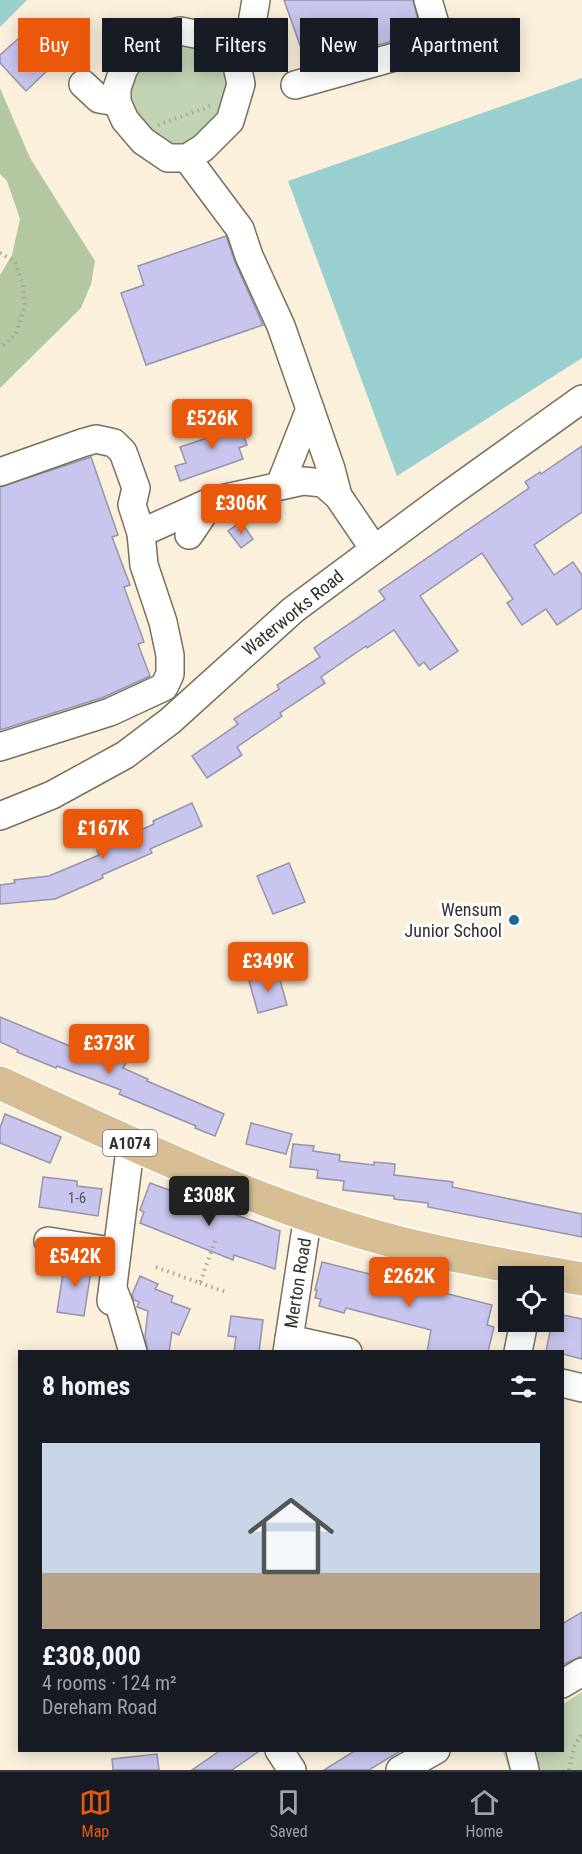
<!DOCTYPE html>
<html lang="en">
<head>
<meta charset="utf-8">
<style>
  :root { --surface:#171b24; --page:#20242c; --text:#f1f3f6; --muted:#9ea1a6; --line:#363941; --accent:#ea580c }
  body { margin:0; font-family:"Roboto Condensed",sans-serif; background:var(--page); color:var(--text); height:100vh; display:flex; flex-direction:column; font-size:22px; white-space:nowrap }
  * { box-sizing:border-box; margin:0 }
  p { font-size:20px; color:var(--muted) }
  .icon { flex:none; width:33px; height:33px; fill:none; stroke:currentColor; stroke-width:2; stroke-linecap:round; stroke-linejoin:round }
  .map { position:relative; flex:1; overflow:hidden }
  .sheet { position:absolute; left:18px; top:1350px; width:546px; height:402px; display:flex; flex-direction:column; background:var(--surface); border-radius:0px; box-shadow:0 3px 15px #0003 }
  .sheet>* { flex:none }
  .top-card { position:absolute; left:18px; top:18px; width:546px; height:54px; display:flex; gap:12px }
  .buttons { position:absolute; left:498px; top:1266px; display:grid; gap:12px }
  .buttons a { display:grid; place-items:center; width:66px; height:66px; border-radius:0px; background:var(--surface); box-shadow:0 3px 15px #0003; font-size:30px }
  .price { position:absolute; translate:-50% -51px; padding:0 14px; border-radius:6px; background:var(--accent); color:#fff; font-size:20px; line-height:39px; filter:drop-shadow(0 2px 3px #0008) }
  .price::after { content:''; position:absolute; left:50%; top:36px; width:18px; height:14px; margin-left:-9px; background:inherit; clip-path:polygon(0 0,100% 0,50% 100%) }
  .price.selected { background:#222; color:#fff }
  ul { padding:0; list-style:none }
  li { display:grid; align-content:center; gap:12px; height:318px; padding:0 24px }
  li+li { border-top:2px solid var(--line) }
  li span { display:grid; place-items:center; height:186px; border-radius:0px; color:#555 }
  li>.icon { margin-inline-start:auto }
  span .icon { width:108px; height:108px; fill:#fffc; stroke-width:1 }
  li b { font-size:26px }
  h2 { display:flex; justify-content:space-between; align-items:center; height:72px; padding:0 24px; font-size:26px }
  .tag { padding:0 21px; border-radius:0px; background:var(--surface); box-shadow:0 3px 15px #0003; font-size:21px; line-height:54px }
  .tag.selected { background:var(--accent); color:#fff }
  .tab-bar { display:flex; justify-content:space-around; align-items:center; height:84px; border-top:2px solid var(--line); background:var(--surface); font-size:16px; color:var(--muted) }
  .tab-bar a { display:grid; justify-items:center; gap:3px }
  .tab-bar .selected { color:var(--accent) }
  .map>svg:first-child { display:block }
</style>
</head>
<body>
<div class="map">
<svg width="582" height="1770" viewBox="0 0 582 1770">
  <rect width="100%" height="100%" fill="#fbf0dc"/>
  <g fill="#c3d4b4">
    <path d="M195,41C215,53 223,61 234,82L220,123L179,148H161L130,116L128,77L158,45Z"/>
    <path d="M582,1692V1770H509L503,1751L562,1750L563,1704Z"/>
  </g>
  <path fill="#b3c7a1" d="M0,88L30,158L95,261L91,284L81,308L0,388V275L12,255L20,219L7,181L0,174Z"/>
  <g fill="#99cfcf">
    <path d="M0,0H27L0,27Z"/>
    <path d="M582,78V358L397,476L288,181Z"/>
  </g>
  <g fill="#c8c6ee" stroke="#9594a8" stroke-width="1.5">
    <path d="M284,0H413L421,33L307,65Z"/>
    <path d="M19,38L48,70L26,91L0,63V55Z"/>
    <path d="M226,236L235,262L263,325L146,365L121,293L144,285L138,266Z"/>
    <path d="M221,417L226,431L240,425L247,445L239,448L243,459L180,481L175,466L186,463L180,447L210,437L205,423Z"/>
    <path d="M582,446V512L534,545L554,575L573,562L582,575V608L557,625L546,609L522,625L507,603L513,599L482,553L420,596L458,651L430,670L424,662L419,666L394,630L367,648L366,646L321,677L325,683L280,713L282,716L237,747L242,755L207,778L192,756L238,724L234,719L279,689L277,685L320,657L314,648L385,599L379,591L529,488L525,482L540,472L541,474Z"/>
    <path d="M91,457L118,535L112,537L130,585L124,587L144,642L138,644L150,676L104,697L0,730V487Z"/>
    <path d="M241,522L253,539L241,548L228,531Z"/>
    <path d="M192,803L202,826L150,849L152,853L102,875L103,878L55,899L0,904V885L15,883L14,880L49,876L99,855L97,850L154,824L153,821Z"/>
    <path d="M289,863L305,902L273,914L257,876Z"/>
    <path d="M278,973L287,1005L258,1013L249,981Z"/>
    <path d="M0,1017L77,1049L78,1047L105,1058L108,1053L127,1061L123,1068L148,1079L147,1081L224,1114L215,1136L195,1128L196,1126L119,1094L121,1090L57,1066L56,1068L17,1052L18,1050L0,1042Z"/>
    <path d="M5,1114L61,1137L50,1163L0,1143V1128Z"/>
    <path d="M251,1123L292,1134L286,1154L246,1144Z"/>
    <path d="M293,1144L314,1146L313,1151L340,1155L339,1161L374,1165V1162L395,1164L394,1175L453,1182L452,1187L582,1214V1237L428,1207V1203L394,1199V1196L343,1190L344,1181L317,1178L318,1170L290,1167Z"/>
    <path d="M43,1177L77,1181V1186L102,1189L98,1216L39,1207Z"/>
    <path d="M150,1183L280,1231L275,1269L234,1255L233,1260L140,1223L144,1212L140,1210Z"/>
    <path d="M65,1260L92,1264L84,1316L57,1312Z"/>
    <path d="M322,1262L492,1305L487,1325L494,1327L488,1352H427L431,1330L346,1308L344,1313L319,1306L321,1299L315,1298L317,1290H315Z"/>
    <path d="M140,1276L158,1284L155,1289L173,1296L171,1302L190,1309L179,1335L172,1332L169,1352H148L145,1336L148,1311L137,1307L139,1302L134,1300L132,1295Z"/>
    <path d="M554,1313L582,1319V1359L562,1354V1352L546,1351L552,1322H554Z"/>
    <path d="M231,1316L263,1320L259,1352H234L236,1337L228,1336Z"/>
    <path d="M582,1612V1656L562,1665V1624Z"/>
    <path d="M221,1750H261L232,1770H192Z"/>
    <path d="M356,1750H402L369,1770H324Z"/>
    <path d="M157,1754L159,1770H113L112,1759Z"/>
  </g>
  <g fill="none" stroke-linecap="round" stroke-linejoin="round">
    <defs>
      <g id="minor">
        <path d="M180,31L216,38L234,52L241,84L230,121L203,148L187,158H168L143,141L125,120L117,102V88L124,68L140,47L163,35Z"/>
        <path d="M234,52L251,29L256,0"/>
        <path d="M83,84L99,99L117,102"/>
        <path d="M295,85L441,44L428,0"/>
        <path d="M187,158L240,229L249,256L281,326L331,469L338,496"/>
        <path d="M0,472L82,443L96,439L114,443L123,452L136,488L132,505L141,533L212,501L303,481L323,483L338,496L374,549"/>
        <path d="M280,485L310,409"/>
        <path d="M189,535L212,501"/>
        <path d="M0,747L110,712L164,687L170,674V655L163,622L144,565L141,533"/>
        <path d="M0,816L52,795L125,755L170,721L293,610L445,497L582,399"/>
        <path d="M48,1241L117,1252"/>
        <path d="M113,1289L119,1304L133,1352"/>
        <path d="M111,1301L129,1157L133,1144"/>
        <path d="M289,1339L348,1352"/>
        <path d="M287,1352L308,1215"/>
        <path d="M518,1352L524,1322"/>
        <path d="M562,1383L582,1388"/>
        <path d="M562,1684L582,1672"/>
        <path d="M279,1750L292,1770"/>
        <path d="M520,1750L525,1770"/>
        <path d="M400,1770L436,1750"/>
      </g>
      <path id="major" d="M0,1083C130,1143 260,1207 400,1243C459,1258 521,1268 582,1279"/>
    </defs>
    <use href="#minor" stroke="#79705e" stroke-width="30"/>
    <use href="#major" stroke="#fff" stroke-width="36"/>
    <g stroke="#aba394" stroke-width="4" stroke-dasharray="1.5 4.5" stroke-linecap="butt">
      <path d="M158,125L210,106"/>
      <path d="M0,253L15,262L23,285L25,305L16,334L0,348"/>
      <path d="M156,1267L200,1283L216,1238"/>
      <path d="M200,1283L226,1292"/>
      <path d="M569,1770L574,1747L582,1733"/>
    </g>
    <use href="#minor" stroke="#fff" stroke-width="27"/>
    <use href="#major" stroke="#d7be94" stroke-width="33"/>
  </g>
  <circle fill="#19699b" stroke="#fff" stroke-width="2" cx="514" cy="920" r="6"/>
  <g text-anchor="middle" stroke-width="6" stroke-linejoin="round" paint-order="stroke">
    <g font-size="15" fill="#58555a">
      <text x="77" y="1203">1-6</text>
    </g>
    <rect fill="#fff" stroke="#706d68" stroke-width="1.5" x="103" y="1130" width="54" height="26" rx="4.5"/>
    <g font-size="16" font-weight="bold" fill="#332f28">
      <text x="130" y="1149">A1074</text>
    </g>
    <g font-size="18" fill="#332f28" stroke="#fff">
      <text transform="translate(293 613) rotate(-39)" y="6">Waterworks Road</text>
      <text transform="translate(298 1283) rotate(-81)" y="6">Merton Road</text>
    </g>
    <g font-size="18" fill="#332f28" stroke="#fff" text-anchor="end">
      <text x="502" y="916">Wensum<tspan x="502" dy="21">Junior School</tspan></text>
    </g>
  </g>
</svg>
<div class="buttons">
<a><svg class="icon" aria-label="locate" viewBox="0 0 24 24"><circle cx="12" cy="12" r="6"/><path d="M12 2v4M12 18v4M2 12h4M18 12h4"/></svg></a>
</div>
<b class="price" style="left:212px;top:450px">£526K</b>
<b class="price" style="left:241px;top:535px">£306K</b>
<b class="price" style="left:103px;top:860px">£167K</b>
<b class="price" style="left:268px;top:993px">£349K</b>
<b class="price" style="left:109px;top:1075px">£373K</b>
<b class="price selected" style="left:209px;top:1227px">£308K</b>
<b class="price" style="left:75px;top:1288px">£542K</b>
<b class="price" style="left:409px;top:1308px">£262K</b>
<div class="top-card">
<a class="tag selected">Buy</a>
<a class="tag">Rent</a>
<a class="tag">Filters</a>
<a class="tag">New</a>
<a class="tag">Apartment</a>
</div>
<section class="sheet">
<h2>8 homes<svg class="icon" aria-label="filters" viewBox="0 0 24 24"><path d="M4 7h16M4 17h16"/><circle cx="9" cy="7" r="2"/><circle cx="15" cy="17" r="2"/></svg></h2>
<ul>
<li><span style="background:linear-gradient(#c9d6e8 70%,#b9a48a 0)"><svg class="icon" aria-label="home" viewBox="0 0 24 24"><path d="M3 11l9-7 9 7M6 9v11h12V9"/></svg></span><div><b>£308,000</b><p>4 rooms · 124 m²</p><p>Dereham Road</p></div></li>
</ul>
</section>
</div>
<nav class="tab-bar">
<a class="selected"><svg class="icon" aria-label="map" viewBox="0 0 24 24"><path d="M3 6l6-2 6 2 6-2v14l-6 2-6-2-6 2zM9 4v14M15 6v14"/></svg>Map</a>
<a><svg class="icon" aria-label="saved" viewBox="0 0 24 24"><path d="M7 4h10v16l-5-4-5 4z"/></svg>Saved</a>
<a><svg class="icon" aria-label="home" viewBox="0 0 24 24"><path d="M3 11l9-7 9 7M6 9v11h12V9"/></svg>Home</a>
</nav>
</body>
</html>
